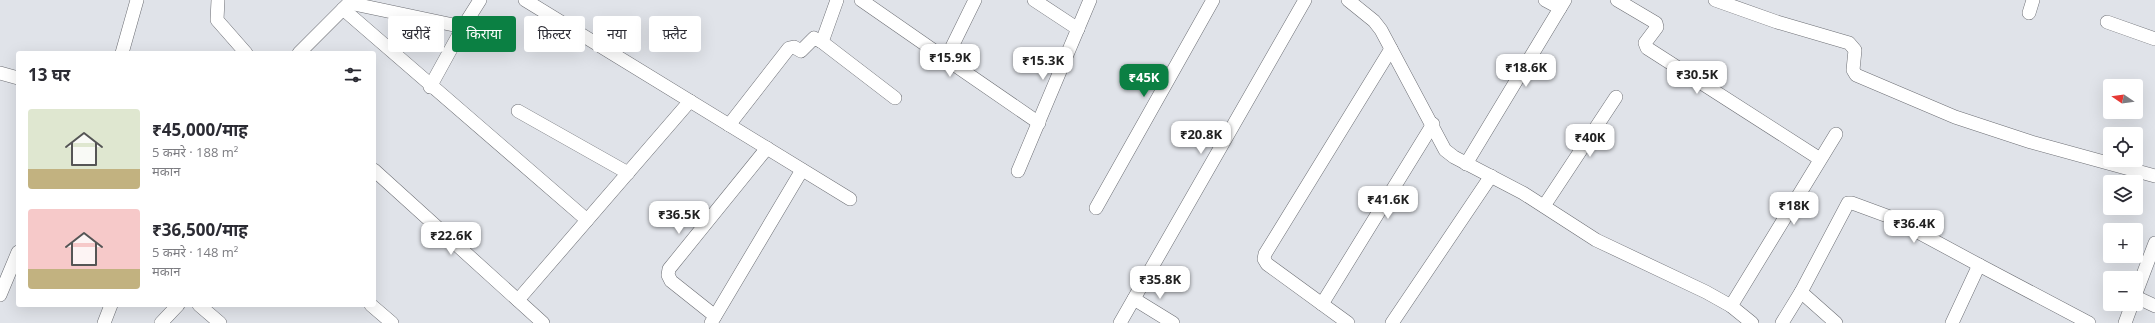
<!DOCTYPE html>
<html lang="hi">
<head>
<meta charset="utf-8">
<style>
  :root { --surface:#fff; --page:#f7f7f7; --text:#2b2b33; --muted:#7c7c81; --accent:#0b8043 }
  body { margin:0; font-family:"Open Sans","Noto Sans Devanagari",sans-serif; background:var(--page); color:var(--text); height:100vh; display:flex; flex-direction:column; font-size:15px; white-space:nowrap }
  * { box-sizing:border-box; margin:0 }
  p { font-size:13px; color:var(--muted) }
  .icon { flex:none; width:22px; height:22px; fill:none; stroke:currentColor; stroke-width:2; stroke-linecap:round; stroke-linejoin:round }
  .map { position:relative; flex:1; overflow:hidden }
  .panel { position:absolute; left:16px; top:51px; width:360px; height:256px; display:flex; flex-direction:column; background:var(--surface); border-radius:4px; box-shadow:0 4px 16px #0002 }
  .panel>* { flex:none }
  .banner { position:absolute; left:388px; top:16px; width:380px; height:36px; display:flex; gap:8px }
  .needle { width:26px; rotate:283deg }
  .fabs { position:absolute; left:2103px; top:79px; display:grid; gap:8px }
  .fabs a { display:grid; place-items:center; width:40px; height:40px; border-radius:4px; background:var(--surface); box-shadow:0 4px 16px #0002; font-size:20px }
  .price { position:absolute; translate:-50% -34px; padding:0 9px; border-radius:8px; background:#fff; color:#222; font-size:13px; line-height:26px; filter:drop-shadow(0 1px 2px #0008) }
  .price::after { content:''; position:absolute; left:50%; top:24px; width:12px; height:9px; margin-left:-6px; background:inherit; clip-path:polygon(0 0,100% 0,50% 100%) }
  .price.current { background:var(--accent); color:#fff }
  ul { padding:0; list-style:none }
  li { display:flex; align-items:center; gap:12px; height:100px; padding:0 12px }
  li span { display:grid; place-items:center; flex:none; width:112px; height:80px; border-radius:4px; color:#555 }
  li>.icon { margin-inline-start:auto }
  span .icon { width:48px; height:48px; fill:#fffc; stroke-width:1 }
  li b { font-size:17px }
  h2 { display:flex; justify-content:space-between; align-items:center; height:48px; padding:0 12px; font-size:17px }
  .tag { padding:0 14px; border-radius:4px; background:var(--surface); box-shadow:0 4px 16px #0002; font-size:14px; line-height:36px }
  .tag.current { background:var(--accent); color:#fff }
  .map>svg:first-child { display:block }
</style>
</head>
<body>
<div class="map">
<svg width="2155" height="323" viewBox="0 0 2155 323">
  <rect width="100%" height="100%" fill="#e0e3e9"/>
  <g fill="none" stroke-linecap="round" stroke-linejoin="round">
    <defs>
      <g id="minor">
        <path d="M218,0L217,20L246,53"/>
        <path d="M525,0L850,199"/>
        <path d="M861,0L946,59"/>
        <path d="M975,0L946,59L1039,123"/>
        <path d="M1034,0L1078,29"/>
        <path d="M1348,0L1374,21L1381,30L1445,150L1454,157L1523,193L1596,240L1706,292L1731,306L1752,323"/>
        <path d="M1545,0L1560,8"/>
        <path d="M1617,0L1656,23L1657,27L1645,43L1647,48L1820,159"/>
        <path d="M1715,0L1777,22L1849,43L1855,50L1853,70L1856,75L1955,117L2031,142L2155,176"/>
        <path d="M349,3L463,27L480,0"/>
        <path d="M343,9L587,220"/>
        <path d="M2029,13L2033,0"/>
        <path d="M2107,22L2155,39"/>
        <path d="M822,42L837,0"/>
        <path d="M122,53L137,0"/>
        <path d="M299,53L349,3"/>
        <path d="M0,73L18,78"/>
        <path d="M430,87L463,27"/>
        <path d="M518,111L628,173"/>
        <path d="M729,125L789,48L794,47L801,51L814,38L822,42L895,98"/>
        <path d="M1466,164L1565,0"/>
        <path d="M374,170L543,323"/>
        <path d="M1018,171L1090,0"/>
        <path d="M1544,206L1616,97"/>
        <path d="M1096,208L1213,0"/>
        <path d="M1801,292L1836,323"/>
        <path d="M2136,293L2155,243"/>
        <path d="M0,295L18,252"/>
        <path d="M2136,297L2155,306"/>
        <path d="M1134,299L1173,323"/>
        <path d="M518,300L690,101"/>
        <path d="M1322,304L1433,124"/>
        <path d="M199,305L220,323"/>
        <path d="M371,305L392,323"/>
        <path d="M1731,306L1836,134"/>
        <path d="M715,316L671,281L668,275L669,269L767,148"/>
        <path d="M104,323L111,305"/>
        <path d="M161,323L178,305"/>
        <path d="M711,323L802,170"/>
        <path d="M1120,323L1305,0"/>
        <path d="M1348,323L1267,264L1264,259L1265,254L1391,49"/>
        <path d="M1392,323L1491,176"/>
        <path d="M1782,323L1801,292L1848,203H1852L1890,217L1979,265"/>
        <path d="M1952,323L1979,265L2089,323"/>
        <path d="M2125,323L2132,304"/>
      </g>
    </defs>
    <use href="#minor" stroke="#6c6e74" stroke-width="14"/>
    <use href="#minor" stroke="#fff" stroke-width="13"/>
  </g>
</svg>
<div class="fabs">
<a><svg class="needle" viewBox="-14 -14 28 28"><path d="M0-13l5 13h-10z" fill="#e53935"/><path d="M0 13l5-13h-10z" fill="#7c7c81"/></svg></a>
<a><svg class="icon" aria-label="locate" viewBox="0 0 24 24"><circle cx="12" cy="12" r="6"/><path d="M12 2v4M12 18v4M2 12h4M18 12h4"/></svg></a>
<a><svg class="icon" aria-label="layers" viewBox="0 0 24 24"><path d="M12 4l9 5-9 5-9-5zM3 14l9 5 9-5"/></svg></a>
<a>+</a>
<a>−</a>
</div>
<b class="price" style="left:950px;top:78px">₹15.9K</b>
<b class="price" style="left:1043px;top:81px">₹15.3K</b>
<b class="price" style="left:1526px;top:88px">₹18.6K</b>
<b class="price" style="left:1697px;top:95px">₹30.5K</b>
<b class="price current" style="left:1144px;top:98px">₹45K</b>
<b class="price" style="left:1201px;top:155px">₹20.8K</b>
<b class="price" style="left:1590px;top:158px">₹40K</b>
<b class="price" style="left:1388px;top:220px">₹41.6K</b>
<b class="price" style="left:1794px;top:226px">₹18K</b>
<b class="price" style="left:679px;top:235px">₹36.5K</b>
<b class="price" style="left:1914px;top:244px">₹36.4K</b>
<b class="price" style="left:451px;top:256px">₹22.6K</b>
<b class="price" style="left:1160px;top:300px">₹35.8K</b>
<div class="banner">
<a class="tag">खरीदें</a>
<a class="tag current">किराया</a>
<a class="tag">फ़िल्टर</a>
<a class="tag">नया</a>
<a class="tag">फ़्लैट</a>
</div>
<section class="panel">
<h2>13 घर<svg class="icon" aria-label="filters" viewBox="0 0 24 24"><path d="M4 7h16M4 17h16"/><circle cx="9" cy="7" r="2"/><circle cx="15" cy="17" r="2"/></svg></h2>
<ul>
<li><span style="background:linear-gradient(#dfe7d0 75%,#c2b280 0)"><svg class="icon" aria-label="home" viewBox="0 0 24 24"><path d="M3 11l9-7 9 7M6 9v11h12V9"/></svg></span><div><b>₹45,000/माह</b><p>5 कमरे · 188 m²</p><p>मकान</p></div></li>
<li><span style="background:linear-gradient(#f6c9c9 75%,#c2b280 0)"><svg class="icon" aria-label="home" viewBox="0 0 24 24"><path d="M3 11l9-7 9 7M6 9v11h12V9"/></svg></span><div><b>₹36,500/माह</b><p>5 कमरे · 148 m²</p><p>मकान</p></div></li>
</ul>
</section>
</div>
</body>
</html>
